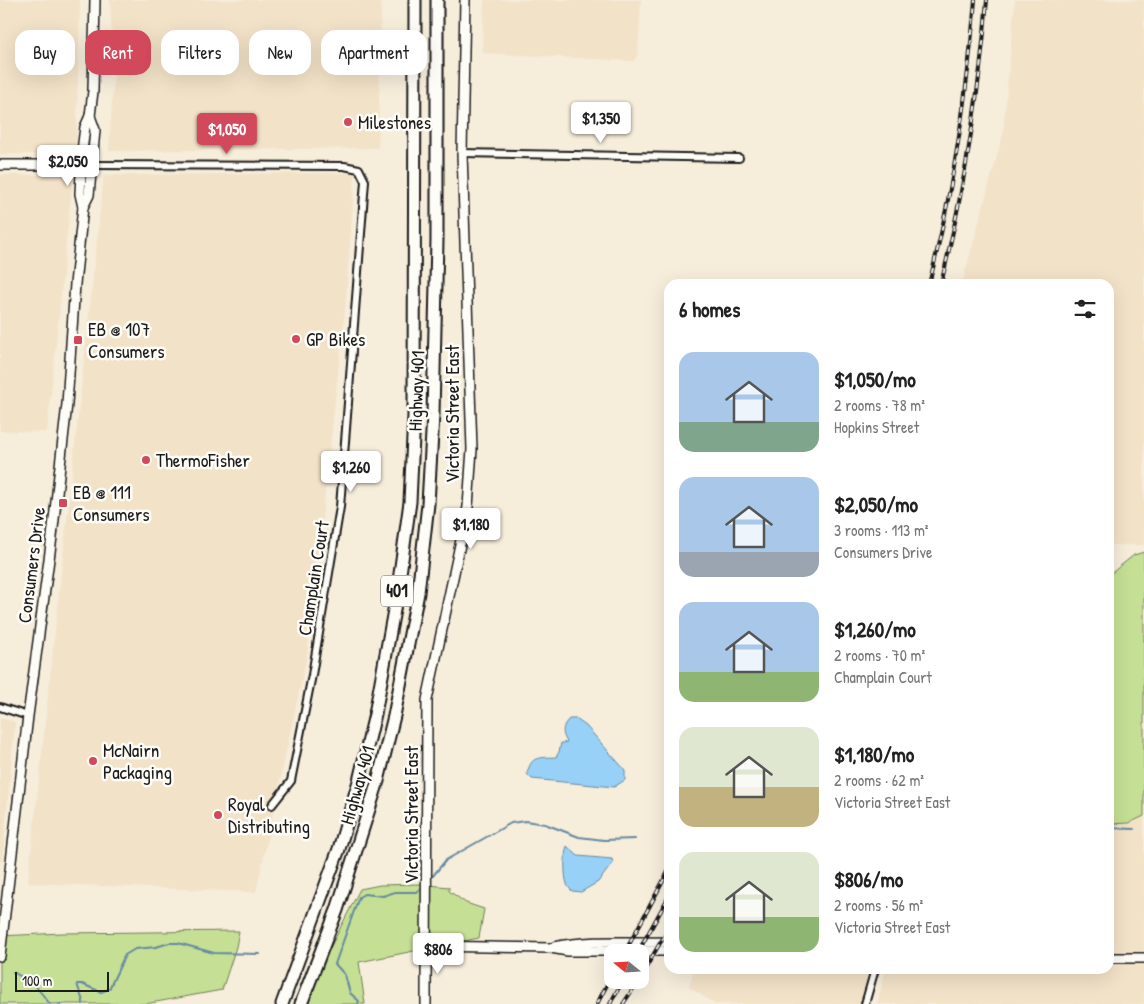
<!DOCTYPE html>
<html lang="en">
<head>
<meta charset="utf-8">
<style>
  :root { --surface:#fff; --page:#f6f6f6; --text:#222; --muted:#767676; --accent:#d1495b }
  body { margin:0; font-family:"Patrick Hand",sans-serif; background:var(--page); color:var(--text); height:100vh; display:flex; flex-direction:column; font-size:19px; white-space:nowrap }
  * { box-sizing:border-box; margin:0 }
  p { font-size:16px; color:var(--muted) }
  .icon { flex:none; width:28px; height:28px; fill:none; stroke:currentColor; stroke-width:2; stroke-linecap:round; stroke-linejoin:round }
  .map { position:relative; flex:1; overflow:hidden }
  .panel { position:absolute; left:664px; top:279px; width:450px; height:695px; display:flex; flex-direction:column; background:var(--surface); border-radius:15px; box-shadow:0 5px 20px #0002 }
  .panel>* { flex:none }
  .top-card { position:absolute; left:15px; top:30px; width:475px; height:45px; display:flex; gap:10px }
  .needle { width:32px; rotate:288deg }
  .tools { position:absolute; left:604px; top:944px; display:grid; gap:10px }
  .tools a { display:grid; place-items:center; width:45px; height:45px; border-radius:10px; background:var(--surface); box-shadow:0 5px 20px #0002; font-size:25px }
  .scale { position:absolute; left:15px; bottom:12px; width:94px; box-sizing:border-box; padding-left:5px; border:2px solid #1c1c1c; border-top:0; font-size:14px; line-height:18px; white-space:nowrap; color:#1c1c1c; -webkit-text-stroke:4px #fdfcf7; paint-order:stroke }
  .price { position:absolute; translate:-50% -42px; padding:0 11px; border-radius:5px; background:#fff; color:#222; font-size:16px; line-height:32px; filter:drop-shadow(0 1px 2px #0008) }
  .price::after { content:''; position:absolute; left:50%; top:30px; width:15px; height:11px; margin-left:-8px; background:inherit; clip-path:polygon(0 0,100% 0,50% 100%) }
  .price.selected { background:var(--accent); color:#fff }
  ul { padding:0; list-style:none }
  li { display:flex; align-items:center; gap:15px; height:125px; padding:0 15px }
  li span { display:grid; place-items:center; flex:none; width:140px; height:100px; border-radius:15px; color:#555 }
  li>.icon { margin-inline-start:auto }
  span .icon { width:60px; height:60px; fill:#fffc; stroke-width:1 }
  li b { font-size:21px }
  h2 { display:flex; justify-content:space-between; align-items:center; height:60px; padding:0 15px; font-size:21px }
  .chip { padding:0 18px; border-radius:15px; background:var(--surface); box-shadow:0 5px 20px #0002; font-size:18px; line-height:45px }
  .chip.selected { background:var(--accent); color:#fff }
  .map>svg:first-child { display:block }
</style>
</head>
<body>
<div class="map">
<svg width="1144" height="1004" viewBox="0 0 1144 1004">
  <rect width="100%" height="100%" fill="#f6eddb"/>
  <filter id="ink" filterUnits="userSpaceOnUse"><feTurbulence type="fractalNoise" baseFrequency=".02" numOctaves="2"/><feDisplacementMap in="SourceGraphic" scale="10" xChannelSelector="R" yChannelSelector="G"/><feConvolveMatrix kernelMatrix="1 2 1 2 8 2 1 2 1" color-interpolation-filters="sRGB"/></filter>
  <g filter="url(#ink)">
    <g fill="#f2e2c8">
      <path d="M0,0H80L76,154H0Z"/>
      <path d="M110,0H381L378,148L109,151L114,72Z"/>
      <path d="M484,0H641L638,55L633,61L482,53Z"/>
      <path d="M1015,0H1144V545H1109V284H962L1003,134Z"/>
      <path d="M355,173L345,310L307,655L256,892L28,883L104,175Z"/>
      <path d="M0,175H73L47,432L0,431Z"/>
      <path d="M0,718L15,722L2,862L0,860Z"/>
      <path d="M1144,816V1004H877L886,969H1109V824L1129,823Z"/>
      <path d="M694,969H866L868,972L860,1004H715L689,987Z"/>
    </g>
    <g fill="#c5df95" stroke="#707e58">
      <path d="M1144,552V816L1129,823L1109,824V575L1134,555Z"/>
      <path d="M419,884L449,887V891L466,903L484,909L479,938L359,962L365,1004H308L326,956L360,889L380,885Z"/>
      <path d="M239,931L236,947L222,990L145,1004H0V936L62,933Z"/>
    </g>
    <g fill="#97d1f7" stroke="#66899f">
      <path d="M569,719H576L586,726L625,770V780L614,787L532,779L527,774C531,755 539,758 556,757L559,752L561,743H563L567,742C562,734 561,727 569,719Z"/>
      <path d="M567,846L578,856L612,859L613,863L598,882L581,892L572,891C570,889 567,886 567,884C564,876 564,854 567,846Z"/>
    </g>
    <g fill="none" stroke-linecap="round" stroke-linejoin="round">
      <g stroke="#66899f" stroke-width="2">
        <path d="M1109,828L1134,829"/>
        <path d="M432,877L446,860L511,823L525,821L545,824L579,837L604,840L635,839"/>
        <path d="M13,972L34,984L50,1004"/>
        <path d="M59,1004H64"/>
        <path d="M83,1004V1001L77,984H82L101,992L109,989L125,955L135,949L156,947L169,943H178L214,953L260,954"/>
        <path d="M358,1004L359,1001L350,993L345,975L335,964L359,897L364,894L383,896L395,892H417L422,888"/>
      </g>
      <defs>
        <g id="street">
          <path d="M462,153L739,158"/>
          <path d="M90,165L344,166L359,169L365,181L340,507L312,675L291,781L272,805"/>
          <path d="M0,707L28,716"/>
          <path d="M865,1004L875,969"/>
        </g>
        <g id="secondary">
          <path d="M0,165H82"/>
          <path d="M83,207L89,195L95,130L90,116"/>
          <path d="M427,946L551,948L568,951H669"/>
          <path d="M554,947C591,939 632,943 669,942"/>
          <path d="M0,956L28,716L52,537L67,404L75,284L83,207L80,194L82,151L85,127L90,116L93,91L95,0"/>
          <path d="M1109,958H1144"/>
          <path d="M426,1004L427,700L468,507L472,449L462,153L465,0"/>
        </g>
        <g id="highway">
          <path d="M282,1004L339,849L359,781L375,714L398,588L410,502L414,415L415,0"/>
          <path d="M301,1004L337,910L378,781L394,716L418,593L428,504L433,415L437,240V0"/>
        </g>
      </defs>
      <use href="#street" stroke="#1c1c1c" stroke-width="10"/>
      <use href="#secondary" stroke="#1c1c1c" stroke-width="12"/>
      <use href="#highway" stroke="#1c1c1c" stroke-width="15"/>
      <use href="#street" stroke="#fdfcf7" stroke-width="6"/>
      <use href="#secondary" stroke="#fdfcf7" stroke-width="9"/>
      <use href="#highway" stroke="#fdfcf7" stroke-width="11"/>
      <defs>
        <g id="rail">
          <path d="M929,284C953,191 967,96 975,0"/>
          <path d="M941,284C964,190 979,96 987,0"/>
          <path d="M625,952L669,870"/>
          <path d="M638,952L669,896"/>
          <path d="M640,978L660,943L669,930"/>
          <path d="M597,1004L612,975"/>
          <path d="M610,1004L623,980"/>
          <path d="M623,1004L639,980"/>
        </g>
      </defs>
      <use href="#rail" stroke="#1c1c1c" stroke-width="4"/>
      <use href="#rail" stroke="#fdfcf7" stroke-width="2" stroke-dasharray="5.5" stroke-linecap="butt"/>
    </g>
  </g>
  <g fill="#d1495b" stroke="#fdfcf7" stroke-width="2">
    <circle cx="348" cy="122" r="5"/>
    <circle cx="296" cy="339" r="5"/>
    <rect x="73" y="335" width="10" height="10" rx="2.5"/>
    <circle cx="146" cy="460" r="5"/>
    <rect x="58" y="498" width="10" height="10" rx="2.5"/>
    <circle cx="93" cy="761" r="5"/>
    <circle cx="218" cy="815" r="5"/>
  </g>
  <g text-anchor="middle" stroke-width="5" stroke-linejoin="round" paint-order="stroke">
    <rect fill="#fdfcf7" stroke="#605f5e" stroke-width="1" x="381" y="575.5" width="32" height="31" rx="4"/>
    <g font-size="18" font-weight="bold" fill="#1c1c1c">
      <text x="397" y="597">401</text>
    </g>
    <g font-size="19" fill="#1c1c1c" stroke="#fdfcf7" text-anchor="start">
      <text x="358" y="129">Milestones</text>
      <text x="88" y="336">EB @ 107<tspan x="88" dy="22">Consumers</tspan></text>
      <text x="306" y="346">GP Bikes</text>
      <text x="156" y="467">ThermoFisher</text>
      <text x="73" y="499">EB @ 111<tspan x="73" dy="22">Consumers</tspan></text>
      <text x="103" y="757">McNairn<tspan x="103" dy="22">Packaging</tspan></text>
      <text x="228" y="811">Royal<tspan x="228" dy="22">Distributing</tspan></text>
    </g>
    <g font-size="19" fill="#1c1c1c" stroke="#fdfcf7">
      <text transform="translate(416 391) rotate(-88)" y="7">Highway 401</text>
      <text transform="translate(452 414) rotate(-90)" y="7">Victoria Street East</text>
      <text transform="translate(31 565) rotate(-83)" y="7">Consumers Drive</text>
      <text transform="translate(313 578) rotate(-81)" y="7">Champlain Court</text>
      <text transform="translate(357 785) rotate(-74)" y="7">Highway 401</text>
      <text transform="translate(411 815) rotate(-90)" y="7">Victoria Street East</text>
    </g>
  </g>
</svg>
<div class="tools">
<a><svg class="needle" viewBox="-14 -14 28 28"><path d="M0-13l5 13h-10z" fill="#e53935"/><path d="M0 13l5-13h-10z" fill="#767676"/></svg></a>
</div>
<div class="scale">100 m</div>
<b class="price" style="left:601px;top:144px">$1,350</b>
<b class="price selected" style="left:227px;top:155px">$1,050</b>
<b class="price" style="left:68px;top:187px">$2,050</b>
<b class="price" style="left:351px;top:493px">$1,260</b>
<b class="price" style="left:471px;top:550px">$1,180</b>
<b class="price" style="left:438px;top:975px">$806</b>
<div class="top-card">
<a class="chip">Buy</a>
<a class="chip selected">Rent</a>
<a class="chip">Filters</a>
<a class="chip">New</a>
<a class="chip">Apartment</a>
</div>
<section class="panel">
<h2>6 homes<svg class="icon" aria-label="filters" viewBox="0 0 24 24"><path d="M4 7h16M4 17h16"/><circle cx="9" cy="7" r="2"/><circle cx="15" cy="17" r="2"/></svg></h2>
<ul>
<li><span style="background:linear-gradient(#a9c7e8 70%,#7fa58c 0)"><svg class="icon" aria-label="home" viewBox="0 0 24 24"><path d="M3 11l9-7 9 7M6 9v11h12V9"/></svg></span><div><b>$1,050/mo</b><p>2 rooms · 78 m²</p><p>Hopkins Street</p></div></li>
<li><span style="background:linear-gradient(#a9c7e8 75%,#9aa5b1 0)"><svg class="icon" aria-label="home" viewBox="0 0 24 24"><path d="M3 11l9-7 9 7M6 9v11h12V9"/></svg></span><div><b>$2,050/mo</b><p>3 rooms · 113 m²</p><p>Consumers Drive</p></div></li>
<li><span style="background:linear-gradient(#a9c7e8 70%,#8fb573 0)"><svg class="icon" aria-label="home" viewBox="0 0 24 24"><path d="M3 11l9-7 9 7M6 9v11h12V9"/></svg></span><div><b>$1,260/mo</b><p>2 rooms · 70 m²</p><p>Champlain Court</p></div></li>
<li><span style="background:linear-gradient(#dfe7d0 60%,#c2b280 0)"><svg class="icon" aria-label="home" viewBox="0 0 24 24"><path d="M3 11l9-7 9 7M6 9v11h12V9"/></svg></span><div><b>$1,180/mo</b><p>2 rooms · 62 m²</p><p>Victoria Street East</p></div></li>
<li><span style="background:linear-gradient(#dfe7d0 65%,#8fb573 0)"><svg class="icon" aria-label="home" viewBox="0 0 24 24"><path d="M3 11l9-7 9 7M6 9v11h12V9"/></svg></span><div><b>$806/mo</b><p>2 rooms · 56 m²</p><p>Victoria Street East</p></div></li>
</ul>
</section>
</div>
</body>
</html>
